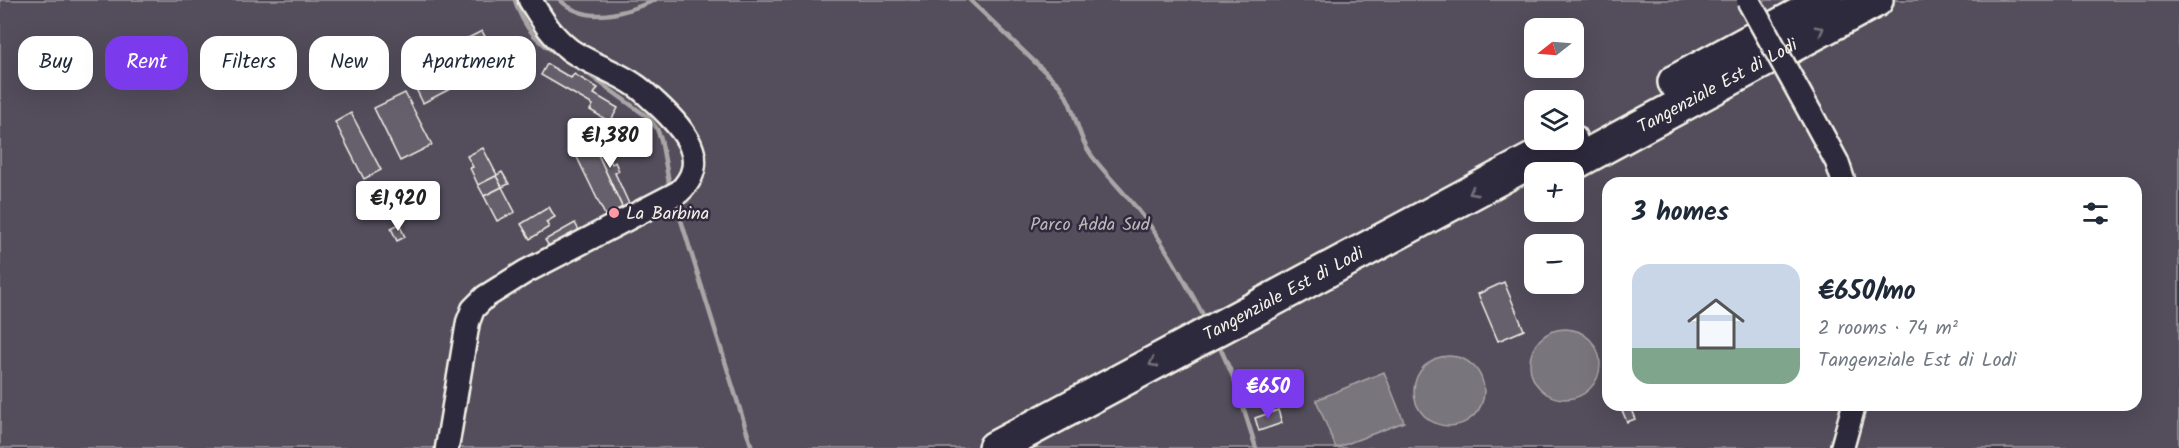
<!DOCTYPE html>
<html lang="en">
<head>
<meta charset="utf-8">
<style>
  :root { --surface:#fff; --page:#f2f2f3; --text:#1f2937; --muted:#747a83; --line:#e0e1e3; --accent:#7c3aed }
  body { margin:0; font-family:Kalam,sans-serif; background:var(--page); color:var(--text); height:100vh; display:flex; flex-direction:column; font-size:22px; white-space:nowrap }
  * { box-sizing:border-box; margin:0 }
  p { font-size:20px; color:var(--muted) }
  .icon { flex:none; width:33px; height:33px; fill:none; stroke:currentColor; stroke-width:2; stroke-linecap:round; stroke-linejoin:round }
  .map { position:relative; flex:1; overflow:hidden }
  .sheet { position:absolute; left:1602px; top:177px; width:540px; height:234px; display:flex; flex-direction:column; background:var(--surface); border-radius:18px; box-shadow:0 6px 24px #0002 }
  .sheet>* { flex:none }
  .banner { position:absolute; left:18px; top:36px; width:570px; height:54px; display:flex; gap:12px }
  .needle { width:39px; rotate:253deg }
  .buttons { position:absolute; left:1524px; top:18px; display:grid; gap:12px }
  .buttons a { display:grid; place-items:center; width:60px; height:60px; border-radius:12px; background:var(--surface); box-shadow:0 6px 24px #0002; font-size:30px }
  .price { position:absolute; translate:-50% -51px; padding:0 14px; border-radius:6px; background:#fff; color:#222; font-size:20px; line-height:39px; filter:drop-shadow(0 2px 3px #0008) }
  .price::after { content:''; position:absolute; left:50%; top:36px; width:18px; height:14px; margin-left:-9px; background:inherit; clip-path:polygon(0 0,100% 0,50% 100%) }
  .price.current { background:var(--accent); color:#fff }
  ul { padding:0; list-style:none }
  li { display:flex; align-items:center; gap:18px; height:150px; padding:0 30px }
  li+li { border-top:2px solid var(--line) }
  li span { display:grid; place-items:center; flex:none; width:168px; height:120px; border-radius:18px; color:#555 }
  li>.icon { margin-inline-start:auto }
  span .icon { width:72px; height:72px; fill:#fffc; stroke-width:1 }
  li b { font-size:26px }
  h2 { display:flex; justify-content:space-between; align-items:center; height:72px; padding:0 30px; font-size:26px }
  .tag { padding:0 21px; border-radius:18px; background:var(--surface); box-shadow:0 6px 24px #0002; font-size:21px; line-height:54px }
  .tag.current { background:var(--accent); color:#fff }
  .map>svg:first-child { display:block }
</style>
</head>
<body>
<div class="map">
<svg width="2179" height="448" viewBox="0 0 2179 448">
  <rect width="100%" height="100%" fill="#3b3647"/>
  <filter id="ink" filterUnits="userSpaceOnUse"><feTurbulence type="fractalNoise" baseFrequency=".0167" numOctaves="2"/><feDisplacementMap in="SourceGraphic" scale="12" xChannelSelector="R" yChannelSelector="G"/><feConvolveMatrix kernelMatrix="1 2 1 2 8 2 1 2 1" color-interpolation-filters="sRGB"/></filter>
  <g filter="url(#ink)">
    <path fill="#534e5c" stroke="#a4a0a2" stroke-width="1.5" fill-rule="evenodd" d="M0,0H2179V448H0ZM1534,28H1574V68H1534ZM1534,100H1574V140H1534ZM1534,172H1574V212H1534ZM1608,183H2136V405H1608ZM1534,244H1574V284H1534Z"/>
    <g fill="#78747b" stroke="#aaa6a7" stroke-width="1.5">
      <circle cx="1565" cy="364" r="35"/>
      <circle cx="1449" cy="391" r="35"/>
      <path d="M1384,372L1404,422L1336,448L1316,400Z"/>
    </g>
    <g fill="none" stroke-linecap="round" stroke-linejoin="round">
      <g stroke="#aaa6a7" stroke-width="4.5">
        <path d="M515,0C524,30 539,43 565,59"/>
        <path d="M560,0C587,26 625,13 655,0"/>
        <path d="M970,0L1060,86C1076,107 1076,135 1092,156C1108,177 1127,195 1143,216C1168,249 1187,286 1207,322"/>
        <path d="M580,68L649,118L657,129L661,139L670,188"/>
        <path d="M675,201L752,448"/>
        <path d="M1218,343L1235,381L1256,448"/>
      </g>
    </g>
    <g fill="#65616c" stroke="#f4f1e8" stroke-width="1.5">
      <path d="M482,31L493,51L478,59L468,38Z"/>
      <path d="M467,38L485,71L423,103L406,69Z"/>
      <path d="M547,64L571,78L574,74L598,88L594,94L618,108L610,122L590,110L593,105L541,75Z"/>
      <path d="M405,93L432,145L400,161L374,108Z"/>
      <path d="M351,113L381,170L364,179L335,122Z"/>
      <path d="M597,132L612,164L615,162L619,171L615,173L630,206L623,209L589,135Z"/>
      <path d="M589,135L623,209L606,217L570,143Z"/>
      <path d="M483,148L497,175L502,172L509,184L502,187L496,176L478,185L470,168L473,167L467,156Z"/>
      <path d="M496,176L502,187L484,196L478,185Z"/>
      <path d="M502,187L515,212L497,221L484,196Z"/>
      <path d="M549,207L555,217L546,222L549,227L530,239L521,224Z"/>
      <path d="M575,223L582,236L553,252L545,240Z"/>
      <path d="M399,224L405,237L397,241L391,228Z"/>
      <path d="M1504,282L1524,330L1498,341L1478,294Z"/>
      <path d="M1629,405L1635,419L1627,422L1621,408Z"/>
      <path d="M1278,410L1282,423L1259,431L1255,418Z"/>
    </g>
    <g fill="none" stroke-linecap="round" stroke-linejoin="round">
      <defs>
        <g id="minor">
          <path d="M1811,114L1837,162L1844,183"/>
          <path d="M447,448L468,322L473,309L485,297L525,272L679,192C713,160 682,127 656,103C649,97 643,90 635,85C615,71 590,64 570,50C550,34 543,21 530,0"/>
          <path d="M1842,448L1854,405"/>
        </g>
        <g id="highway">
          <path d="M1675,82L1827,0"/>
          <path id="s1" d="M1557,172L1876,0"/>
          <path id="s2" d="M995,448L1570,140"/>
        </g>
      </defs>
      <use href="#minor" stroke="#f4f1e8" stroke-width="27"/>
      <use href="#highway" stroke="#f4f1e8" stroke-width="38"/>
      <use href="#minor" stroke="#2f2a3d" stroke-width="22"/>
      <use href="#highway" stroke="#2f2a3d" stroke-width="33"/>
      <defs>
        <path id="minor-bridge" d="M1748,0L1811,114"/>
      </defs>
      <use href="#minor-bridge" stroke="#f4f1e8" stroke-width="27" stroke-linecap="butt"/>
      <use href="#minor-bridge" stroke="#2f2a3d" stroke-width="22"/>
    </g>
    <defs><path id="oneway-chevron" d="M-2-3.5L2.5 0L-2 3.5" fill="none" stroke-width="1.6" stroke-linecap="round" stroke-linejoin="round" transform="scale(1.5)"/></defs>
    <g stroke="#747079">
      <use href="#oneway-chevron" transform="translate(1820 30) rotate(-28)"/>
      <use href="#oneway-chevron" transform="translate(1473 192) rotate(152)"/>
      <use href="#oneway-chevron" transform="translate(1153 363) rotate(152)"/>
    </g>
  </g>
  <circle fill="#ff9aa2" stroke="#2f2a3d" stroke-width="2" cx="614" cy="213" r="6"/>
  <g text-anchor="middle" stroke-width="5" stroke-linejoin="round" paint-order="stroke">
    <g font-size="18" fill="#f4f1e8" stroke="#2f2a3d">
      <text dy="6" stroke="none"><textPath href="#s1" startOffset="182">Tangenziale Est di Lodi</textPath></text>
      <text dy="6" stroke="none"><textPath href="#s2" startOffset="327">Tangenziale Est di Lodi</textPath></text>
    </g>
    <g font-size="18" fill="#f4f1e8" stroke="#2f2a3d" text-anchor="start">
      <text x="626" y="219">La Barbina</text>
    </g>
    <g font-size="18" fill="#bcb8b7" stroke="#2f2a3d">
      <text x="1090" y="230">Parco Adda Sud</text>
    </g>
  </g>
</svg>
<div class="buttons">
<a><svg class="needle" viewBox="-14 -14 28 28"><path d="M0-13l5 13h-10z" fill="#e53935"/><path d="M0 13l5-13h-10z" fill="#747a83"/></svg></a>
<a><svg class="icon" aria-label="layers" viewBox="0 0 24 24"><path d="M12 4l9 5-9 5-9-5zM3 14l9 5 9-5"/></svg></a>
<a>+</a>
<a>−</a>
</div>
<b class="price" style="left:610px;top:169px">€1,380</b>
<b class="price" style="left:398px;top:232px">€1,920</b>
<b class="price current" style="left:1268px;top:420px">€650</b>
<div class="banner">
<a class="tag">Buy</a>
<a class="tag current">Rent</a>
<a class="tag">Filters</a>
<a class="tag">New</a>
<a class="tag">Apartment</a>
</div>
<section class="sheet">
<h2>3 homes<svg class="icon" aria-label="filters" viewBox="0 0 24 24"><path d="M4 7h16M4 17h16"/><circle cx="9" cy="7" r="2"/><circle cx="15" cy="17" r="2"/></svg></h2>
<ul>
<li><span style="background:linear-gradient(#c9d6e8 70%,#7fa58c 0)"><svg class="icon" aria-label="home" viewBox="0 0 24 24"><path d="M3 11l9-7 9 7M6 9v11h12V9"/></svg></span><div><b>€650/mo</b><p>2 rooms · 74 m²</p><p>Tangenziale Est di Lodi</p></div></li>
</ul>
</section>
</div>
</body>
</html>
